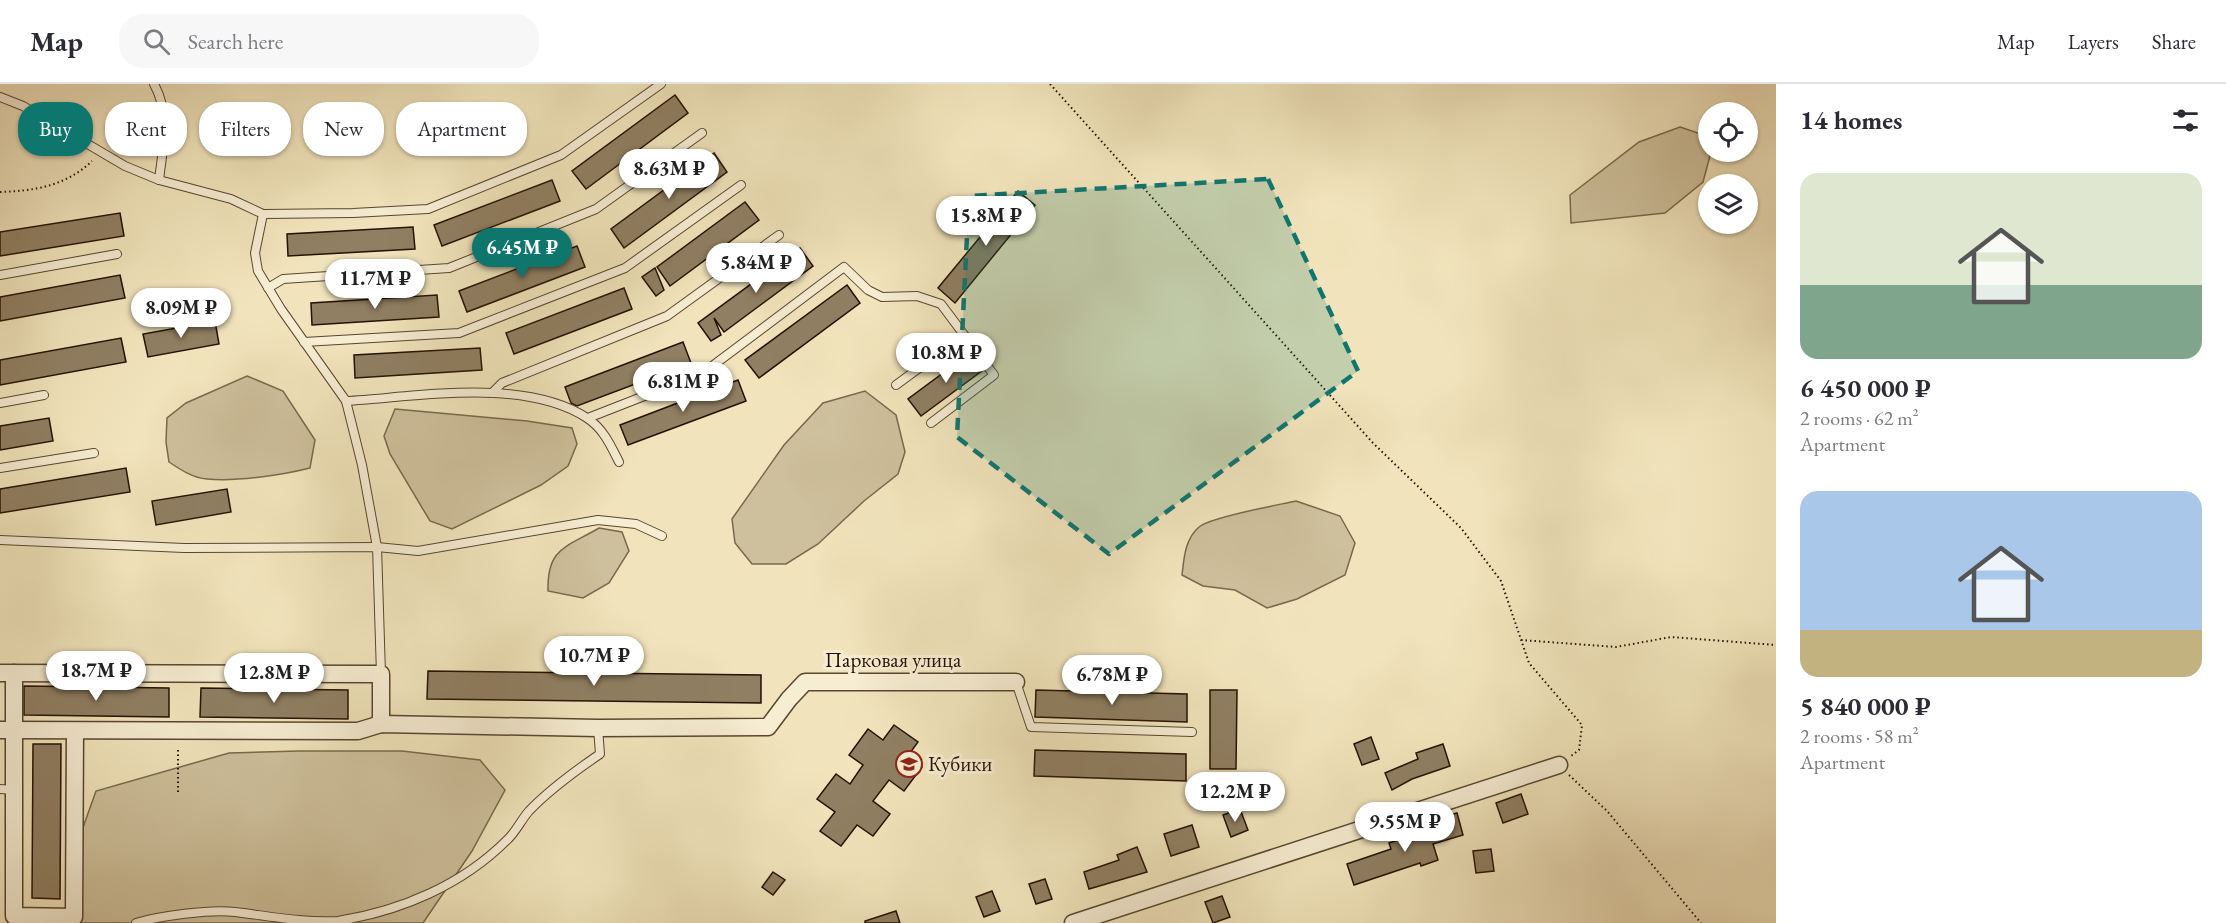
<!DOCTYPE html>
<html lang="en">
<head>
<meta charset="utf-8">
<style>
  :root { --surface:#fff; --page:#f7f7f7; --text:#2b2b33; --muted:#7c7c81; --line:#e1e1e2; --accent:#0f766e }
  body { margin:0; font-family:"EB Garamond",serif; background:var(--page); color:var(--text); height:100vh; display:flex; flex-direction:column; font-size:22px; white-space:nowrap }
  * { box-sizing:border-box; margin:0 }
  p { font-size:20px; color:var(--muted) }
  .icon { flex:none; width:33px; height:33px; fill:none; stroke:currentColor; stroke-width:2; stroke-linecap:round; stroke-linejoin:round }
  .map { position:relative; flex:1; overflow:hidden }
  .drawer { display:flex; flex-direction:column; background:var(--surface); width:450px }
  .drawer>* { flex:none }
  .top-card { position:absolute; left:18px; top:18px; width:570px; height:54px; display:flex; gap:12px }
  .tools { position:absolute; left:1698px; top:18px; display:grid; gap:12px }
  .tools a { display:grid; place-items:center; width:60px; height:60px; border-radius:50%; background:var(--surface); box-shadow:0 2px 4px #0004; font-size:30px }
  .price { position:absolute; translate:-50% -51px; padding:0 14px; border-radius:21px; background:#fff; color:#222; font-size:20px; line-height:39px; filter:drop-shadow(0 2px 3px #0008) }
  .price::after { content:''; position:absolute; left:50%; top:36px; width:18px; height:14px; margin-left:-9px; background:inherit; clip-path:polygon(0 0,100% 0,50% 100%) }
  .price.current { background:var(--accent); color:#fff }
  ul { padding:0; list-style:none }
  li { display:grid; align-content:center; gap:12px; height:318px; padding:0 24px }
  li span { display:grid; place-items:center; height:186px; border-radius:18px; color:#555 }
  li>.icon { margin-inline-start:auto }
  span .icon { width:108px; height:108px; fill:#fffc; stroke-width:1 }
  li b { font-size:26px }
  h2 { display:flex; justify-content:space-between; align-items:center; height:72px; padding:0 24px; font-size:26px }
  .chip { padding:0 21px; border-radius:24px; background:var(--surface); box-shadow:0 2px 4px #0004; font-size:21px; line-height:54px }
  .chip.current { background:var(--accent); color:#fff }
  header { display:flex; align-items:center; gap:36px; box-sizing:border-box; height:84px; padding:0 30px; background:var(--surface); border-bottom:2px solid var(--line) }
  header strong { font-size:28px }
  nav { display:flex; gap:33px; margin-inline-start:auto; font-size:21px }
  .search { width:420px; height:54px; background:var(--page); display:flex; align-items:center; gap:15px; box-sizing:border-box; padding:0 21px; border-radius:24px; color:var(--muted); font-size:22px }
  main { display:flex; flex:1; min-height:0 }
  .map>svg:first-child { display:block }
</style>
</head>
<body>
<header>
<strong>Map</strong>
<div class="search"><svg class="icon" aria-label="search" viewBox="0 0 24 24"><circle cx="10" cy="10" r="6"/><path d="M15 15l6 6"/></svg>Search here</div>
<nav><a>Map</a><a>Layers</a><a>Share</a></nav>
</header>
<main>
<div class="map">
<svg width="1776" height="839" viewBox="0 0 1776 839">
  <rect width="100%" height="100%" fill="#f1e4bc"/>
  <filter id="stains"><feTurbulence type="fractalNoise" baseFrequency=".00333" numOctaves="4"/><feColorMatrix values="0 0 0 0 .2 0 0 0 0 .09 0 0 0 0 .02 0 0 0 .5 -.17"/></filter>
  <radialGradient id="worn" r=".72"><stop offset=".6" stop-color="#630" stop-opacity="0"/><stop offset="1" stop-color="#630" stop-opacity=".3"/></radialGradient>
  <g fill="#cec09c" stroke="#7a684e" stroke-width="1.5">
    <path d="M1680,43L1701,50L1711,68L1703,98L1665,129L1571,139L1570,111L1639,58Z"/>
    <path d="M247,292L283,307L315,356L310,384C282,391 236,398 207,395C193,394 181,386 169,378L166,358L167,334L186,319Z"/>
    <path d="M865,307L896,331L905,368L898,390L864,417L818,460L786,480H752L735,459L732,435L784,361L823,319Z"/>
    <path d="M395,325L527,337L572,344L577,360L568,382L541,401L452,445L430,437L390,370L384,352Z"/>
    <path d="M1296,417L1340,432L1355,459L1345,491L1297,515L1267,524L1235,506L1203,502L1182,491C1184,474 1185,455 1199,443C1210,433 1278,421 1296,417Z"/>
    <path d="M599,444L622,448L629,467L609,499L583,514L548,507C547,464 565,464 599,444Z"/>
    <path d="M299,667H402L480,676L505,706L472,767L423,839H74L67,788L96,707L229,669Z"/>
  </g>
  <g fill="#907f62" stroke="#261100" stroke-width="1.5">
    <path d="M675,11L688,29L586,105L572,87Z"/>
    <path d="M714,69L727,88L624,164L611,145Z"/>
    <path d="M552,96L560,117L442,162L434,141Z"/>
    <path d="M1018,107L1035,121L955,219L938,204Z"/>
    <path d="M745,118L759,136L670,202L657,183Z"/>
    <path d="M120,129L124,152L0,172V148Z"/>
    <path d="M413,143L415,165L288,172L287,150Z"/>
    <path d="M577,162L585,183L467,228L459,207Z"/>
    <path d="M800,164L813,182L724,248L714,234L721,251L711,257L698,239Z"/>
    <path d="M655,184L664,206L656,212L642,193Z"/>
    <path d="M120,191L125,214L0,237V213Z"/>
    <path d="M847,201L860,219L759,294L745,276Z"/>
    <path d="M624,204L632,225L514,270L506,249Z"/>
    <path d="M437,211L439,233L312,241L311,219Z"/>
    <path d="M215,237L219,260L148,273L143,250Z"/>
    <path d="M121,254L126,278L0,301V276Z"/>
    <path d="M683,258L691,279L577,322L571,319L565,303Z"/>
    <path d="M480,264L482,286L355,294L354,271Z"/>
    <path d="M970,269L983,286L921,332L908,315Z"/>
    <path d="M738,296L746,317L628,361L620,341Z"/>
    <path d="M49,334L53,357L0,366V342Z"/>
    <path d="M126,384L130,408L0,429V405Z"/>
    <path d="M227,405L231,428L156,441L152,417Z"/>
    <path d="M428,587L761,591V619L427,615Z"/>
    <path d="M24,602L169,604V633L24,631Z"/>
    <path d="M201,604L348,606V635L200,633Z"/>
    <path d="M1036,606L1187,610V638L1035,633Z"/>
    <path d="M1210,606H1237L1236,685H1210Z"/>
    <path d="M894,641L918,658L907,673L922,683L904,707L889,696L873,717L890,730L873,752L857,741L841,762L820,747L835,728L817,715L836,690L850,700L863,681L849,671L868,645L883,656Z"/>
    <path d="M1371,653L1379,675L1362,681L1354,660Z"/>
    <path d="M33,660H61L60,815L32,814Z"/>
    <path d="M1443,660L1450,682L1412,695L1392,706L1385,689L1418,675L1416,669Z"/>
    <path d="M1035,666L1186,670V697L1034,692Z"/>
    <path d="M1521,710L1528,730L1503,739L1496,719Z"/>
    <path d="M1240,725L1248,746L1231,753L1223,731Z"/>
    <path d="M1457,729L1463,751L1433,760L1438,776L1421,782L1420,779L1354,801L1347,780L1391,765L1389,759L1404,754L1406,759L1442,746L1439,734Z"/>
    <path d="M1192,741L1199,763L1171,772L1164,750Z"/>
    <path d="M1137,763L1147,788L1089,805L1084,788L1119,776L1117,771Z"/>
    <path d="M1491,765L1494,787L1476,789L1473,767Z"/>
    <path d="M773,788L785,796L773,811L762,803Z"/>
    <path d="M1045,795L1052,815L1036,820L1029,800Z"/>
    <path d="M992,807L1000,827L984,833L976,813Z"/>
    <path d="M1222,812L1230,833L1213,839L1205,818Z"/>
    <path d="M896,827L900,839H865V837Z"/>
  </g>
  <g fill="none" stroke-linecap="round" stroke-linejoin="round">
    <defs>
      <g id="lane">
        <path d="M154,0C171,31 163,62 159,96"/>
        <path d="M0,13L23,22L125,82L159,96L231,115L263,130L353,129L428,125L561,71L661,0"/>
        <path d="M263,130L255,169L258,187L281,225L346,317L362,381L377,463L381,590"/>
        <path d="M0,191L117,170"/>
        <path d="M268,204L283,195L449,184L596,125L702,49"/>
        <path d="M304,258L459,249L625,184L741,101"/>
        <path d="M896,301L964,251"/>
        <path d="M492,309L502,299L667,232L779,151"/>
        <path d="M346,317C418,313 524,293 587,334C603,344 611,362 619,378"/>
        <path d="M0,319L44,311"/>
        <path d="M588,334L703,289L844,183L868,206L882,213L917,212L941,220L994,291L931,339"/>
        <path d="M0,384L94,369"/>
        <path d="M0,456L184,464L377,463L418,467L598,436L636,440L662,452"/>
        <path d="M1016,598L1031,643L1192,648"/>
        <path d="M0,705L14,706"/>
        <path d="M136,839C159,832 210,825 235,828C269,832 303,839 338,837C401,827 462,801 507,756C516,748 521,736 529,727C550,705 575,687 600,670L598,644"/>
      </g>
      <g id="street">
        <path d="M0,589L381,590V640"/>
        <path d="M14,589V832L74,833L75,647"/>
        <path d="M0,646L358,647L381,640L598,644L768,643L789,615L805,598H1016"/>
        <path d="M1073,839L1559,681"/>
      </g>
    </defs>
    <use href="#lane" stroke="#59462f" stroke-width="10"/>
    <use href="#street" stroke="#59462f" stroke-width="19"/>
    <g stroke="#261100" stroke-width="2" stroke-dasharray="1.5 3" stroke-linecap="butt">
      <path d="M1050,0L1373,359L1461,444L1501,497L1529,579L1582,641L1579,666L1571,672"/>
      <path d="M0,108C34,107 66,102 92,77"/>
      <path d="M1521,556L1616,563L1671,553L1776,561"/>
      <path d="M1569,691L1607,727L1701,839"/>
      <path d="M178,708V663"/>
    </g>
    <use href="#lane" stroke="#f6edd3" stroke-width="8"/>
    <use href="#street" stroke="#f6edd3" stroke-width="16"/>
  </g>
  <path fill="#0f766e" fill-opacity="0.2" stroke="#0f766e" stroke-width="4.5" stroke-dasharray="12 8" stroke-linejoin="round" d="M1268,95L1358,287L1109,470L957,353L969,112Z"/>
  <defs>
    <symbol id="school-ring" viewBox="-11 -11 22 22"><circle r="9.5" fill="#f6edd3" stroke="#8f2418" stroke-width="1.5"/><path d="M0-5L7-2L0 1L-7-2ZM-4 1L0 2.5L4 1V4Q0 6-4 4Z" fill="#8f2418"/></symbol>
  </defs>
  <g fill-rule="evenodd">
    <use href="#school-ring" x="894" y="665" width="30" height="30"/>
  </g>
  <g text-anchor="middle" stroke-width="6" stroke-linejoin="round" paint-order="stroke">
    <g font-size="21" fill="#261100" stroke="#f6edd3">
      <text x="893" y="583">Парковая улица</text>
    </g>
    <g font-size="21" fill="#261100" stroke="#f6edd3" text-anchor="start">
      <text x="928" y="687">Кубики</text>
    </g>
  </g>
  <rect width="100%" height="100%" filter="url(#stains)"/>
  <rect width="100%" height="100%" fill="url(#worn)"/>
</svg>
<div class="tools">
<a><svg class="icon" aria-label="locate" viewBox="0 0 24 24"><circle cx="12" cy="12" r="6"/><path d="M12 2v4M12 18v4M2 12h4M18 12h4"/></svg></a>
<a><svg class="icon" aria-label="layers" viewBox="0 0 24 24"><path d="M12 4l9 5-9 5-9-5zM3 14l9 5 9-5"/></svg></a>
</div>
<b class="price" style="left:669px;top:116px">8.63M ₽</b>
<b class="price" style="left:986px;top:163px">15.8M ₽</b>
<b class="price current" style="left:522px;top:195px">6.45M ₽</b>
<b class="price" style="left:756px;top:210px">5.84M ₽</b>
<b class="price" style="left:375px;top:226px">11.7M ₽</b>
<b class="price" style="left:181px;top:255px">8.09M ₽</b>
<b class="price" style="left:946px;top:300px">10.8M ₽</b>
<b class="price" style="left:683px;top:329px">6.81M ₽</b>
<b class="price" style="left:594px;top:603px">10.7M ₽</b>
<b class="price" style="left:96px;top:618px">18.7M ₽</b>
<b class="price" style="left:274px;top:620px">12.8M ₽</b>
<b class="price" style="left:1112px;top:622px">6.78M ₽</b>
<b class="price" style="left:1235px;top:739px">12.2M ₽</b>
<b class="price" style="left:1405px;top:769px">9.55M ₽</b>
<div class="top-card">
<a class="chip current">Buy</a>
<a class="chip">Rent</a>
<a class="chip">Filters</a>
<a class="chip">New</a>
<a class="chip">Apartment</a>
</div>
</div>
<section class="drawer">
<h2>14 homes<svg class="icon" aria-label="filters" viewBox="0 0 24 24"><path d="M4 7h16M4 17h16"/><circle cx="9" cy="7" r="2"/><circle cx="15" cy="17" r="2"/></svg></h2>
<ul>
<li><span style="background:linear-gradient(#dfe7d0 60%,#7fa58c 0)"><svg class="icon" aria-label="home" viewBox="0 0 24 24"><path d="M3 11l9-7 9 7M6 9v11h12V9"/></svg></span><div><b>6 450 000 ₽</b><p>2 rooms · 62 m²</p><p>Apartment</p></div></li>
<li><span style="background:linear-gradient(#a9c7e8 75%,#c2b280 0)"><svg class="icon" aria-label="home" viewBox="0 0 24 24"><path d="M3 11l9-7 9 7M6 9v11h12V9"/></svg></span><div><b>5 840 000 ₽</b><p>2 rooms · 58 m²</p><p>Apartment</p></div></li>
</ul>
</section>
</main>
</body>
</html>
